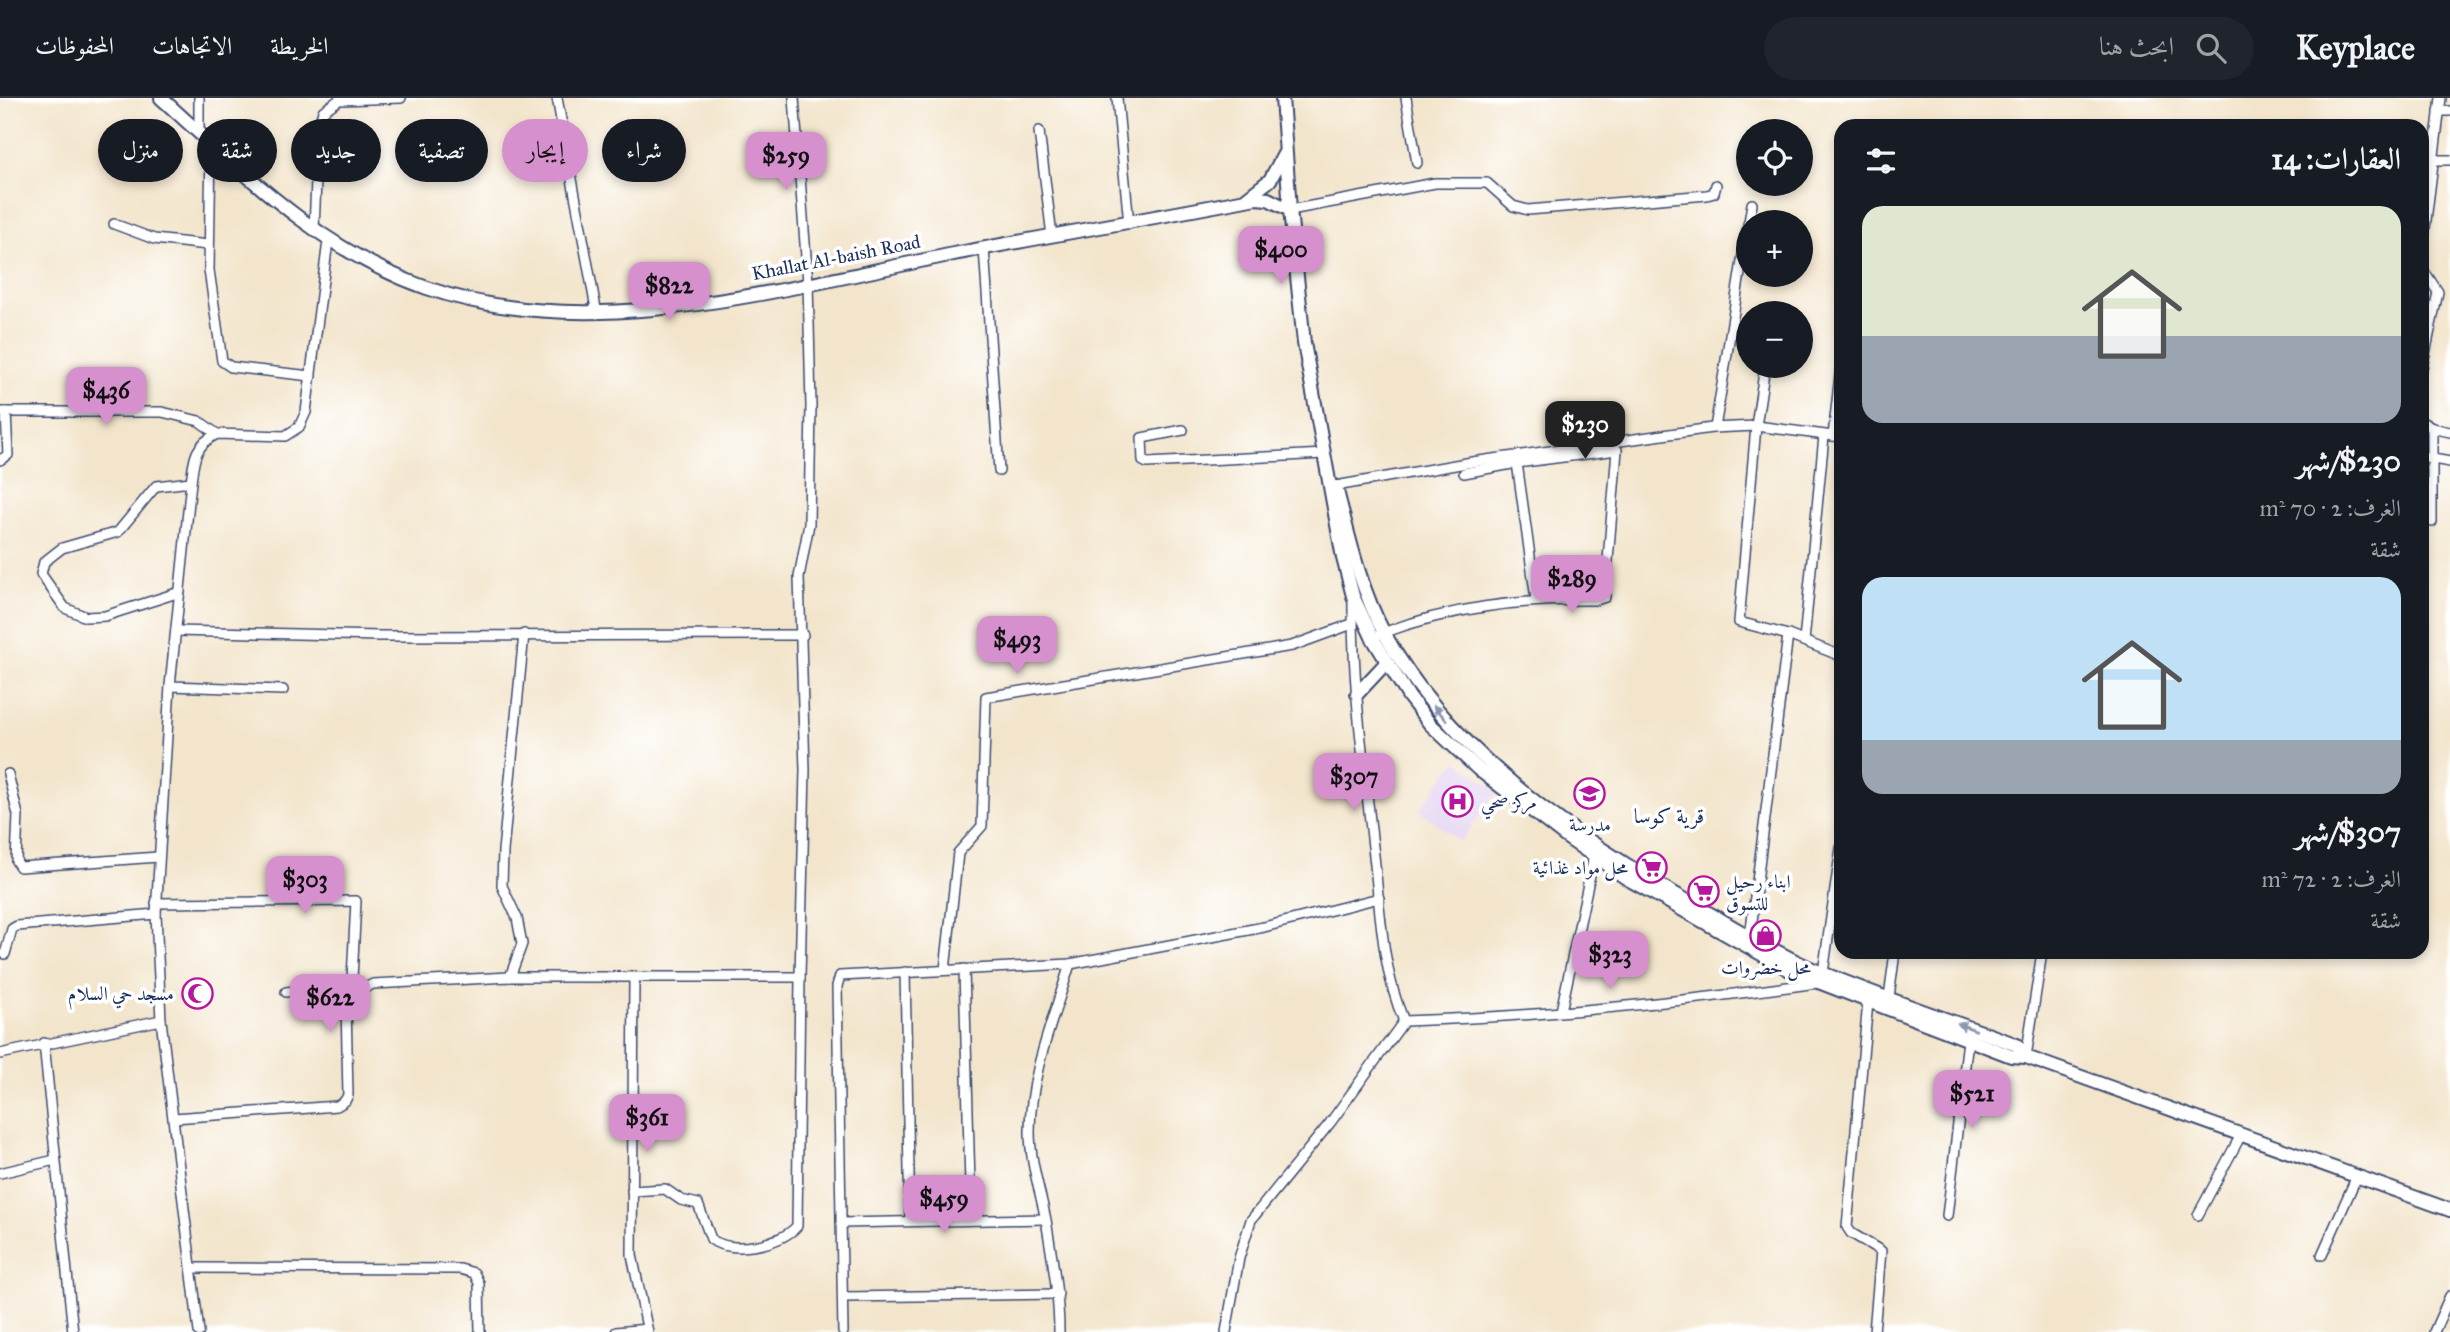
<!DOCTYPE html>
<html lang="ar">
<head>
<meta charset="utf-8">
<style>
  :root { --surface:#171b24; --page:#20242c; --text:#f1f3f6; --muted:#9ea1a6; --line:#363941; --accent:#d690ce }
  body { margin:0; font-family:"IM FELL Great Primer",Amiri,serif; background:var(--page); color:var(--text); direction:rtl; height:100vh; display:flex; flex-direction:column; font-size:26px; white-space:nowrap }
  * { box-sizing:border-box; margin:0 }
  p { font-size:23px; color:var(--muted) }
  .icon { flex:none; width:38px; height:38px; fill:none; stroke:currentColor; stroke-width:2; stroke-linecap:round; stroke-linejoin:round }
  .map { position:relative; flex:1; overflow:hidden; direction:ltr }
  .drawer { position:absolute; left:1834px; top:21px; width:595px; height:840px; display:flex; flex-direction:column; background:var(--surface); border-radius:21px; box-shadow:0 4px 10px #0003; direction:rtl }
  .drawer>* { flex:none }
  .banner { position:absolute; left:21px; top:21px; width:665px; height:63px; direction:rtl; display:flex; gap:14px }
  .controls { position:absolute; left:1736px; top:21px; display:grid; gap:14px }
  .controls a { display:grid; place-items:center; width:77px; height:77px; border-radius:50%; background:var(--surface); box-shadow:0 4px 10px #0003; font-size:35px }
  .price { position:absolute; translate:-50% -60px; padding:0 16px; border-radius:14px; background:var(--accent); color:#111; font-size:23px; line-height:46px; filter:drop-shadow(0 2px 4px #0008) }
  .price::after { content:''; position:absolute; left:50%; top:42px; width:21px; height:16px; margin-left:-10px; background:inherit; clip-path:polygon(0 0,100% 0,50% 100%) }
  .price.selected { background:#222; color:#fff }
  ul { padding:0; list-style:none }
  li { display:grid; align-content:center; gap:14px; height:371px; padding:0 28px }
  li span { display:grid; place-items:center; height:217px; border-radius:21px; color:#555 }
  li>.icon { margin-inline-start:auto }
  span .icon { width:126px; height:126px; fill:#fffc; stroke-width:1 }
  li b { font-size:30px }
  h2 { display:flex; justify-content:space-between; align-items:center; height:84px; padding:0 28px; font-size:30px }
  .tag { padding:0 24px; border-radius:32px; background:var(--surface); box-shadow:0 4px 10px #0003; font-size:24px; line-height:63px }
  .tag.selected { background:var(--accent); color:#111 }
  header { display:flex; align-items:center; gap:42px; box-sizing:border-box; height:98px; padding:0 35px; background:var(--surface); border-bottom:2px solid var(--line) }
  header strong { font-size:33px }
  nav { display:flex; gap:38px; margin-inline-start:auto; font-size:24px }
  .search { width:490px; height:63px; background:var(--page); display:flex; align-items:center; gap:18px; box-sizing:border-box; padding:0 24px; border-radius:38px; color:var(--muted); font-size:26px }
  .map>svg:first-child { display:block }
</style>
</head>
<body>
<header>
<strong>Keyplace</strong>
<div class="search"><svg class="icon" aria-label="search" viewBox="0 0 24 24"><circle cx="10" cy="10" r="6"/><path d="M15 15l6 6"/></svg>ابحث هنا</div>
<nav><a>الخريطة</a><a>الاتجاهات</a><a>المحفوظات</a></nav>
</header>
<div class="map">
<svg width="2450" height="1234" viewBox="0 0 2450 1234">
  <rect width="100%" height="100%" fill="#fff"/>
  <filter id="ink" filterUnits="userSpaceOnUse"><feTurbulence type="fractalNoise" baseFrequency=".0143" numOctaves="2"/><feDisplacementMap in="SourceGraphic" scale="14" xChannelSelector="R" yChannelSelector="G"/><feConvolveMatrix kernelMatrix="1 2 1 2 8 2 1 2 1" color-interpolation-filters="sRGB"/></filter>
  <filter id="wash" filterUnits="userSpaceOnUse"><feTurbulence type="fractalNoise" baseFrequency=".00686" numOctaves="4" result="noise"/><feDisplacementMap in="SourceGraphic" scale="28" xChannelSelector="R" yChannelSelector="G"/><feGaussianBlur stdDeviation="1.57" result="paint"/><feColorMatrix in="noise" values="0 0 0 0 0 0 0 0 0 0 0 0 0 0 0 0 0 1.4 0 .05"/><feComposite in="paint" operator="in"/></filter>
  <g filter="url(#wash)">
    <rect width="100%" height="100%" fill="#f3e5cc"/>
    <path fill="#e3d3f2" d="M1457,663L1498,694L1460,744L1419,712Z"/>
  </g>
  <g filter="url(#ink)">
    <g fill="none" stroke-linecap="round" stroke-linejoin="round">
      <defs>
        <g id="street">
          <path d="M557,0L597,216"/>
          <path d="M1117,0L1129,126"/>
          <path d="M1406,0L1417,65"/>
          <path d="M2439,13H2450"/>
          <path d="M1039,33L1052,138"/>
          <path d="M199,36V0"/>
          <path d="M211,47L209,172L222,263L231,269L311,278"/>
          <path d="M2434,62H2450"/>
          <path d="M1290,112L1435,85H1487L1513,108L1528,112L1707,97L1714,95L1716,87"/>
          <path d="M1749,124L1752,106"/>
          <path d="M114,126L154,141L208,147"/>
          <path d="M314,132L318,33L323,13L339,2L401,0"/>
          <path d="M984,150L999,373"/>
          <path d="M2422,155L2441,0"/>
          <path d="M2422,170L2438,194L2422,270"/>
          <path d="M1765,268L1756,328L1739,524L1788,537L1841,558"/>
          <path d="M0,314H162L199,323L217,336"/>
          <path d="M2422,324L2432,330V424"/>
          <path d="M1715,330L1748,126"/>
          <path d="M2432,330L2450,334"/>
          <path d="M1183,332L1142,340L1143,363L1147,365L1324,356"/>
          <path d="M1833,338L1841,268"/>
          <path d="M2422,359L2450,364"/>
          <path d="M0,362L8,357L6,314"/>
          <path d="M1464,375L1517,365"/>
          <path d="M1330,389L1472,364L1712,330L1756,328L1841,339"/>
          <path d="M180,494L105,518L86,519L65,510L41,476L44,464L62,450L118,434L156,388L191,384"/>
          <path d="M1353,502C1352,584 1364,667 1373,749C1380,806 1381,870 1404,923"/>
          <path d="M176,533L379,538L803,537"/>
          <path d="M1380,536C1451,509 1521,501 1596,502L1605,499L1617,352L1517,365L1536,501"/>
          <path d="M1804,543L1824,338"/>
          <path d="M170,588L283,592"/>
          <path d="M8,676L18,717L16,763L20,769L158,759"/>
          <path d="M156,805L356,803L352,881L342,887L286,894"/>
          <path d="M1750,839L1788,537"/>
          <path d="M5,856L12,831L17,828L156,816"/>
          <path d="M964,871L971,1122"/>
          <path d="M945,872L958,755L982,728L986,599L1292,548L1352,526"/>
          <path d="M905,874L910,1123"/>
          <path d="M1823,875L1841,750"/>
          <path d="M510,879L522,846L517,820L502,788L503,753L524,536"/>
          <path d="M634,881L632,1157L648,1234"/>
          <path d="M1889,899L1895,854"/>
          <path d="M1868,904L1847,1129L1851,1135L1881,1153L1874,1234"/>
          <path d="M1561,913L1594,758"/>
          <path d="M1404,923C1542,919 1680,904 1817,885"/>
          <path d="M44,945L73,1234"/>
          <path d="M0,956L161,922"/>
          <path d="M2026,959L2042,854"/>
          <path d="M174,1020L337,1008L345,1003L348,997L346,906L357,894L373,886L510,879H800L805,672L799,479L809,426L811,308L808,185L794,0"/>
          <path d="M0,1075L55,1062"/>
          <path d="M632,1093L665,1091L681,1102L698,1106L711,1141C730,1157 781,1147 797,1128L800,879"/>
          <path d="M2198,1117L2241,1037"/>
          <path d="M1947,1118L1968,942"/>
          <path d="M841,1125L1045,1121"/>
          <path d="M2322,1157L2357,1078"/>
          <path d="M191,1170L460,1171L474,1175L479,1185L480,1234"/>
          <path d="M843,1199L1058,1196"/>
          <path d="M199,1234L161,922L156,816L170,588L191,384C194,362 194,347 217,336L285,338L299,329L306,314L328,143"/>
          <path d="M616,1234L647,1231"/>
          <path d="M843,1234L837,888L840,878L1070,866L1264,829L1379,800"/>
          <path d="M1059,1234C1059,1197 1052,1159 1046,1122C1040,1092 1030,1064 1030,1033C1030,975 1054,920 1070,866"/>
          <path d="M1226,1234L1239,1160L1251,1122L1330,1025L1404,923"/>
          <path d="M2434,1234L2450,1198"/>
        </g>
        <g id="secondary">
          <path d="M161,0C243,74 320,153 427,190C590,247 785,190 949,157C1051,137 1154,120 1256,100L1268,101L1290,112"/>
          <path d="M1282,0L1290,112L1304,245L1343,460L1353,498L1372,539L1409,599L1430,626L1478,671L1566,739L1626,780L1795,875L2011,958L2026,959L2450,1112"/>
          <path d="M1247,100L1270,82L1284,56"/>
          <path d="M1336,389C1349,439 1360,490 1384,535C1454,661 1582,744 1705,813C1739,832 1772,853 1808,869C1876,898 1947,921 2017,947L2026,959"/>
          <path d="M1357,596L1386,565"/>
        </g>
      </defs>
      <use href="#street" stroke="#3b4a6e" stroke-width="12"/>
      <use href="#secondary" stroke="#3b4a6e" stroke-width="16"/>
      <use href="#street" stroke="#fff" stroke-width="9"/>
      <use href="#secondary" stroke="#fff" stroke-width="12"/>
    </g>
    <defs><path id="oneway-solid" d="M-6-.8H1V-3.2L6.5 0L1 3.2V.8H-6Z" transform="scale(1.75)"/></defs>
    <g fill="#8d97ae">
      <use href="#oneway-solid" transform="translate(1440 615) rotate(-131)"/>
      <use href="#oneway-solid" transform="translate(1967 929) rotate(-160)"/>
    </g>
  </g>
  <defs>
    <symbol id="school-ring" viewBox="-11 -11 22 22"><circle r="9.5" fill="#fff" stroke="#b5179e" stroke-width="1.5"/><path d="M0-5L7-2L0 1L-7-2ZM-4 1L0 2.5L4 1V4Q0 6-4 4Z" fill="#b5179e"/></symbol>
    <symbol id="hospital-ring" viewBox="-11 -11 22 22"><circle r="9.5" fill="#fff" stroke="#b5179e" stroke-width="1.5"/><path d="M-5-5h3v3.5h4V-5h3V5h-3V1.5h-4V5h-3Z" fill="#b5179e"/></symbol>
    <symbol id="supermarket-ring" viewBox="-11 -11 22 22"><circle r="9.5" fill="#fff" stroke="#b5179e" stroke-width="1.5"/><path d="M-6-5.5h2.5l.6 2H6L4.5 2H-2.5L-4.4-4H-6ZM-1.5 3.2a1.3 1.3 0 1 0 .1 0ZM3 3.2a1.3 1.3 0 1 0 .1 0Z" fill="#b5179e"/></symbol>
    <symbol id="shop-ring" viewBox="-11 -11 22 22"><circle r="9.5" fill="#fff" stroke="#b5179e" stroke-width="1.5"/><path d="M-5-2.5h2.3a2.7 3.5 0 0 1 5.4 0H5L5.5 6h-11ZM-1.5-2.5h3a1.5 2.3 0 0 0-3 0Z" fill="#b5179e"/></symbol>
    <symbol id="mosque-ring" viewBox="-11 -11 22 22"><circle r="9.5" fill="#fff" stroke="#b5179e" stroke-width="1.5"/><path d="M3.5-4.9A6 6 0 1 0 3.5 4.9A5 5 0 1 1 3.5-4.9Z" fill="#b5179e"/></symbol>
  </defs>
  <g fill-rule="evenodd">
    <use href="#school-ring" x="1572" y="678" width="35" height="35"/>
    <use href="#hospital-ring" x="1440" y="686" width="35" height="35"/>
    <use href="#supermarket-ring" x="1634" y="752" width="35" height="35"/>
    <use href="#supermarket-ring" x="1686" y="776" width="35" height="35"/>
    <use href="#shop-ring" x="1748" y="820" width="35" height="35"/>
    <use href="#mosque-ring" x="180" y="878" width="35" height="35"/>
  </g>
  <g text-anchor="middle" stroke-width="7" stroke-linejoin="round" paint-order="stroke">
    <g font-size="19" fill="#1b2f5e" stroke="#fff">
      <text transform="translate(836 159) rotate(-11)" y="7">Khallat Al-baish Road</text>
    </g>
    <g font-size="19" fill="#1b2f5e" stroke="#fff" text-anchor="start">
      <text x="1481" y="710">مركز صحي</text>
      <text x="1590" y="733" text-anchor="middle">مدرسة</text>
      <text x="1628" y="776" text-anchor="end">محل مواد غذائية</text>
      <text x="1726" y="790">ابناء رحيل<tspan x="1726" dy="22">للتسوق</tspan></text>
      <text x="1766" y="876" text-anchor="middle">محل خضروات</text>
      <text x="174" y="902" text-anchor="end">مسجد حي السلام</text>
    </g>
    <g font-size="21" fill="#1b2f5e" stroke="#fff">
      <text x="1669" y="725">قرية كوسا</text>
    </g>
  </g>
</svg>
<div class="controls">
<a><svg class="icon" aria-label="locate" viewBox="0 0 24 24"><circle cx="12" cy="12" r="6"/><path d="M12 2v4M12 18v4M2 12h4M18 12h4"/></svg></a>
<a>+</a>
<a>−</a>
</div>
<b class="price" style="left:786px;top:94px">$259</b>
<b class="price" style="left:1281px;top:188px">$400</b>
<b class="price" style="left:669px;top:224px">$822</b>
<b class="price" style="left:106px;top:329px">$436</b>
<b class="price selected" style="left:1585px;top:363px">$230</b>
<b class="price" style="left:1572px;top:517px">$289</b>
<b class="price" style="left:1017px;top:578px">$493</b>
<b class="price" style="left:1354px;top:715px">$307</b>
<b class="price" style="left:305px;top:818px">$303</b>
<b class="price" style="left:1610px;top:893px">$323</b>
<b class="price" style="left:330px;top:936px">$622</b>
<b class="price" style="left:1972px;top:1032px">$521</b>
<b class="price" style="left:647px;top:1056px">$361</b>
<b class="price" style="left:944px;top:1137px">$459</b>
<div class="banner">
<a class="tag">شراء</a>
<a class="tag selected">إيجار</a>
<a class="tag">تصفية</a>
<a class="tag">جديد</a>
<a class="tag">شقة</a>
<a class="tag">منزل</a>
</div>
<section class="drawer">
<h2>العقارات: 14<svg class="icon" aria-label="filters" viewBox="0 0 24 24"><path d="M4 7h16M4 17h16"/><circle cx="9" cy="7" r="2"/><circle cx="15" cy="17" r="2"/></svg></h2>
<ul>
<li><span style="background:linear-gradient(#dfe7d0 60%,#9aa5b1 0)"><svg class="icon" aria-label="home" viewBox="0 0 24 24"><path d="M3 11l9-7 9 7M6 9v11h12V9"/></svg></span><div><b>$230/شهر</b><p>الغرف: 2 · 70 m²</p><p>شقة</p></div></li>
<li><span style="background:linear-gradient(#bfe0f5 75%,#9aa5b1 0)"><svg class="icon" aria-label="home" viewBox="0 0 24 24"><path d="M3 11l9-7 9 7M6 9v11h12V9"/></svg></span><div><b>$307/شهر</b><p>الغرف: 2 · 72 m²</p><p>شقة</p></div></li>
</ul>
</section>
</div>
</body>
</html>
